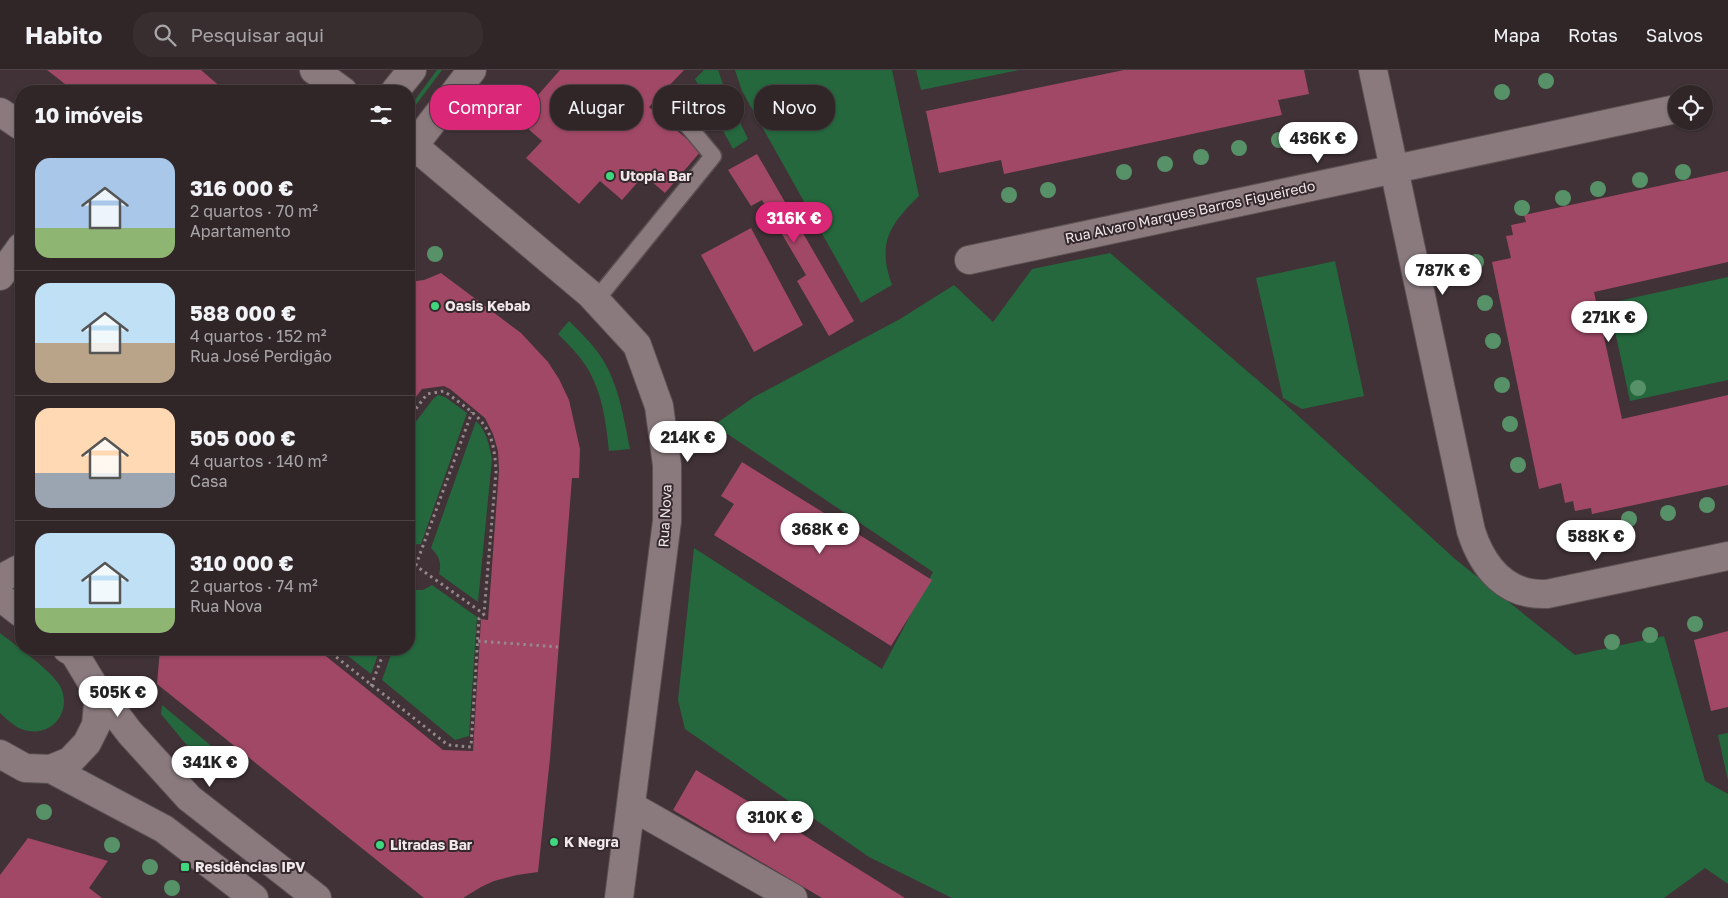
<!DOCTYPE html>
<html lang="pt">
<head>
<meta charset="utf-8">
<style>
  :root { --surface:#302628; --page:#382e30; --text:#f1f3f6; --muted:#a8a5a8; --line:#4b4345; --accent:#db2777 }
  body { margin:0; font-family:"Golos Text",sans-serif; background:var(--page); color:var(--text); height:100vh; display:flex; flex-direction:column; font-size:19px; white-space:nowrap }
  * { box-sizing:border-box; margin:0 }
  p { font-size:16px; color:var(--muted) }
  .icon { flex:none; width:28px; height:28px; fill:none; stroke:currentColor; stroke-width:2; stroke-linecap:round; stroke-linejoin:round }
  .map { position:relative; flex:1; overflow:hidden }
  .details { position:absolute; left:15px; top:15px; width:400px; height:570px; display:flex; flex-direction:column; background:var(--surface); border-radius:20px; box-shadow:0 1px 4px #0004,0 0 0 1px var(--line) }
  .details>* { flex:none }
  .hud { position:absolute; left:430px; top:15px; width:475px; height:45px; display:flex; gap:10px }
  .fabs { position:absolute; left:1668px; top:15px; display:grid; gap:10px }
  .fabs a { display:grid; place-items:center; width:45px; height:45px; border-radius:50%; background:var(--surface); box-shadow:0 1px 4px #0004,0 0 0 1px var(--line); font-size:25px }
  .price { position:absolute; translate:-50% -42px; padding:0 11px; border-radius:18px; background:#fff; color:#222; font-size:16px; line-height:32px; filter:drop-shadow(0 1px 2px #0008) }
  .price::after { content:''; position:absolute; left:50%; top:30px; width:15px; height:11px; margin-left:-8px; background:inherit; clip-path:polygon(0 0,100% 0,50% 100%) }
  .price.current { background:var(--accent); color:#fff }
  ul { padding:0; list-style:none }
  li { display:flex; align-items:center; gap:15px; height:125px; padding:0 20px }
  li+li { border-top:1px solid var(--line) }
  li span { display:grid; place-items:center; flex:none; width:140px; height:100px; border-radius:15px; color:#555 }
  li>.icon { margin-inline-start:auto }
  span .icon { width:60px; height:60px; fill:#fffc; stroke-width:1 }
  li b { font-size:21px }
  h2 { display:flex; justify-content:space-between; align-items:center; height:60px; padding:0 20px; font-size:21px }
  .pill { padding:0 18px; border-radius:20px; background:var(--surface); box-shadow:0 1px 4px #0004,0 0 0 1px var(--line); font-size:18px; line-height:45px }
  .pill.current { background:var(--accent); color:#fff }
  header { display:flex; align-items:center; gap:30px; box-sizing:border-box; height:70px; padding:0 25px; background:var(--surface); border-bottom:1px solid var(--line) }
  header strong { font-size:24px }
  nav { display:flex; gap:28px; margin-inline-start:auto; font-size:18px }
  .search { width:350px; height:45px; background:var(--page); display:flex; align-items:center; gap:12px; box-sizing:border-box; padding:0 18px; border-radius:20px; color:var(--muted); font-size:19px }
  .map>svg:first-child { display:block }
</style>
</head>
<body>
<header>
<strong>Habito</strong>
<div class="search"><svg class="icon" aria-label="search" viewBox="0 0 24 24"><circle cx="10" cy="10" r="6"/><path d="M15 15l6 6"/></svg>Pesquisar aqui</div>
<nav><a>Mapa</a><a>Rotas</a><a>Salvos</a></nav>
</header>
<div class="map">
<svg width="1728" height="828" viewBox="0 0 1728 828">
  <rect width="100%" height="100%" fill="#403236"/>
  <g fill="#25683e">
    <path d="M437,0H442L409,44V38Z"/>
    <path d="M704,0H718L727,26L748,69L733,79L695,9Z"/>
    <path d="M735,0H892L919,126C889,155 877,174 892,215L861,233L742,21Z"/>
    <path d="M916,0H1019L921,20Z"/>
    <path d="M1110,183L1283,332L1455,489L1575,585L1664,566L1705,711L1728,724V814L1705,798L1664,828H952L869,787L685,659L678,630L694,478L882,599L933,502L714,355L754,327L900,249L954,215L993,252L1032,199Z"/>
    <path d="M1335,191L1364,326L1302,339L1283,328L1256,208Z"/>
    <path d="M1728,207V310L1630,331L1609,233Z"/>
    <path d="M569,251C581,263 594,275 603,290C619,316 624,349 630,379L609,381C606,352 602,321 586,296C578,284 568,274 558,264Z"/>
    <path d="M438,325L445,327L467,343L421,474L409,475V361L433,329Z"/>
    <path d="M476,351C487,361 489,375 492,389L478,532L439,504C442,493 439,486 431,478Z"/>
    <path d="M432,515L477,547L469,666L455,670L382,610L393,579H409V537L415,520H423Z"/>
    <path d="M0,563C15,575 52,601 60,616C72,639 55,665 29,661C17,660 8,650 0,643Z"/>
    <path d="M339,579H380L371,604Z"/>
    <path d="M162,635L215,679L204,693L185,673L161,644Z"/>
    <path d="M1728,663V711L1718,665Z"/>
  </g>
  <g fill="#a14867">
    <path d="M47,0H201L223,19V21H74Z"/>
    <path d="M560,0H684L649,37L701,81L665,123L644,105L622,130L600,111L579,134L526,88L542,71L517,49Z"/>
    <path d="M1124,0H1304L1309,24L1278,30L1282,45L1004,104L1001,90L939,103L926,41Z"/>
    <path d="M757,84L854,251L829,266L797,211L806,205L762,130L751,136L728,100Z"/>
    <path d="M1728,101V192L1594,222L1622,349L1728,325V415L1592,444L1591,438L1575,441L1573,431L1565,433L1561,413L1539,419L1492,192L1511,188L1506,166L1513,165L1511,155L1526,152L1524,145Z"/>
    <path d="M751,158L803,255L754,282L701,185Z"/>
    <path d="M441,203L521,263L548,292L559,309L569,330L580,379L579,408H572L550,688L538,802L517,805L494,811L481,817L463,828H424L157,614L160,579H317L443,680L473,681L481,549L488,550L499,401L498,381L493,364L485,348L450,319L444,316L422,319L409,336V212L424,210Z"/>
    <path d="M742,392L932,510L891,576L714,465L734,434L721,426Z"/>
    <path d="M1728,561V637L1711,641L1694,570Z"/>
    <path d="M696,700L794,759L905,828H822L673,740Z"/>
    <path d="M28,768L108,791L89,818L102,828H0V805Z"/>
  </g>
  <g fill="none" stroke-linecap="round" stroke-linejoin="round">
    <defs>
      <path id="service" d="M596,230L713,86L669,33"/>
      <g id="minor">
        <path d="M314,0L343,21"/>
        <path d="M1373,0L1471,461C1483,498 1506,526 1547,524L1728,486"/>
        <path d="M0,42L21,56"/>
        <path d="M414,76L590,224L637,275L659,336L667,395V451L619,828"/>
        <path d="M969,190L1676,39"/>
        <path d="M0,206L21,177"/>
        <path d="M94,616L130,663L189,728L317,828"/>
        <path d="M51,699L164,759L254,828"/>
        <path d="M631,736L793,828"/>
      </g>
      <g id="tertiary">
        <path d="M395,21L412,0"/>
        <path d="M409,82L472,0"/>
        <path d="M0,509L21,498"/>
        <path d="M0,527L21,543"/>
        <path d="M0,684L25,698L51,699L70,691L87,673L96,655L98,634L94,616L74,583L67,579"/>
      </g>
    </defs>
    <use href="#service" stroke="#5b5052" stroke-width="19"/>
    <use href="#minor" stroke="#5b5052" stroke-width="30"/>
    <use href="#tertiary" stroke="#5b5052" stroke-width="30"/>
    <g stroke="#95898c" stroke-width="3" stroke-dasharray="2.5 4" stroke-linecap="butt">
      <path d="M409,491L484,544"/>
      <path d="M409,514L472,342"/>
      <path d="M478,571L558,577"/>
      <path d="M326,579L448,675L471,677L479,548L484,544L496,402C494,353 480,348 444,321L427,324L409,348"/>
      <path d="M371,616L385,579"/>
    </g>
    <use href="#service" stroke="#8a7a7e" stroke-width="16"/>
    <use href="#minor" stroke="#8a7a7e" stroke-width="28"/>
    <use href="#tertiary" stroke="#8a7a7e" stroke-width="28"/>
  </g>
  <g fill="#579168">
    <circle cx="1546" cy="11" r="8"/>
    <circle cx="1502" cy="22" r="8"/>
    <circle cx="1312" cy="62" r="8"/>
    <circle cx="1279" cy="70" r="8"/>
    <circle cx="1239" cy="78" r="8"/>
    <circle cx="1201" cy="87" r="8"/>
    <circle cx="1165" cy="94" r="8"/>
    <circle cx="1124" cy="102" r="8"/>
    <circle cx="1683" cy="102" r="8"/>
    <circle cx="1640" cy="110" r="8"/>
    <circle cx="1598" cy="119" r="8"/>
    <circle cx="1048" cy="120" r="8"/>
    <circle cx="1009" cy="125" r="8"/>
    <circle cx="1563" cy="128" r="8"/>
    <circle cx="1522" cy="138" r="8"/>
    <circle cx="435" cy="184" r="8"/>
    <circle cx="1476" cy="192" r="8"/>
    <circle cx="1485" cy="233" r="8"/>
    <circle cx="1623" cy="240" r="8"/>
    <circle cx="1493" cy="271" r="8"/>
    <circle cx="1502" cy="315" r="8"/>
    <circle cx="1638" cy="318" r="8"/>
    <circle cx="1510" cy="354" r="8"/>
    <circle cx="1518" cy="395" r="8"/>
    <circle cx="1707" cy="435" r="8"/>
    <circle cx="1668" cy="443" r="8"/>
    <circle cx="1629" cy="449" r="8"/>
    <circle cx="1588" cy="458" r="8"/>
    <circle cx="1695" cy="554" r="8"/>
    <circle cx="1650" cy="565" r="8"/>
    <circle cx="1612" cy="572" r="8"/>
    <circle cx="44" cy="742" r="8"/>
    <circle cx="112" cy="775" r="8"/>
    <circle cx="150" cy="797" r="8"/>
    <circle cx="172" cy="818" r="8"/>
  </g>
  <g fill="#3fd77d" stroke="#35282c" stroke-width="2">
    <circle cx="610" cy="106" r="5"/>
    <circle cx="435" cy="236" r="5"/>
    <circle cx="554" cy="772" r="5"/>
    <circle cx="380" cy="775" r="5"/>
    <rect x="180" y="792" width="10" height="10" rx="2.5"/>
  </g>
  <g text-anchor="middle" stroke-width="4" stroke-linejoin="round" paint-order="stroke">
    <g font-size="14" font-weight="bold" fill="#f1e8ea" stroke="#35282c" text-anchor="start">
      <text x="620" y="111">Utopia Bar</text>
      <text x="445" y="241">Oasis Kebab</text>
      <text x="564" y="777">K Negra</text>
      <text x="390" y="780">Litradas Bar</text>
      <text x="195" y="802">Residências IPV</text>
    </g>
    <g font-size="14" fill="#f1e8ea" stroke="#35282c">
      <text transform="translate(1190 142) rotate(-12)" y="5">Rua Alvaro Marques Barros Figueiredo</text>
      <text transform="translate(665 446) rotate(-87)" y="5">Rua Nova</text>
    </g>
  </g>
</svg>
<div class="fabs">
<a><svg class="icon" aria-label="locate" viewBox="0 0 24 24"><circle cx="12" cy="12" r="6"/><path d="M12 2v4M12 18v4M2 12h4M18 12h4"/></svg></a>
</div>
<b class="price" style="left:1318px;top:94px">436K €</b>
<b class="price current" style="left:794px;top:174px">316K €</b>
<b class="price" style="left:1443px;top:226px">787K €</b>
<b class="price" style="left:1609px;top:273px">271K €</b>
<b class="price" style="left:688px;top:393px">214K €</b>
<b class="price" style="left:820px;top:485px">368K €</b>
<b class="price" style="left:1596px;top:492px">588K €</b>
<b class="price" style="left:118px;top:648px">505K €</b>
<b class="price" style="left:210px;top:718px">341K €</b>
<b class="price" style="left:775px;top:773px">310K €</b>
<div class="hud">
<a class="pill current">Comprar</a>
<a class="pill">Alugar</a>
<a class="pill">Filtros</a>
<a class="pill">Novo</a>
</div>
<section class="details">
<h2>10 imóveis<svg class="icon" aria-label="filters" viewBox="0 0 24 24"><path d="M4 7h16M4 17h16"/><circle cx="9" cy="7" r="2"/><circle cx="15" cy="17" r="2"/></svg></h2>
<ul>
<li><span style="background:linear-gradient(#a9c7e8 70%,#8fb573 0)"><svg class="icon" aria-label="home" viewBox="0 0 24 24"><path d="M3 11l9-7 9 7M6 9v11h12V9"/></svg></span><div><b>316 000 €</b><p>2 quartos · 70 m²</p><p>Apartamento</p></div></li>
<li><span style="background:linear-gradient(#bfe0f5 60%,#b9a48a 0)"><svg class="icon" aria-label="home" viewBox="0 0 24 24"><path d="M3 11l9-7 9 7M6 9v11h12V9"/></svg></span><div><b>588 000 €</b><p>4 quartos · 152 m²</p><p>Rua José Perdigão</p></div></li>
<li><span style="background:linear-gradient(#ffd9b3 65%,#9aa5b1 0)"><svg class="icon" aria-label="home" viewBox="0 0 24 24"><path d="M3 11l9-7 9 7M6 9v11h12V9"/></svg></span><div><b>505 000 €</b><p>4 quartos · 140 m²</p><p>Casa</p></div></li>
<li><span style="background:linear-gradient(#bfe0f5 75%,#8fb573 0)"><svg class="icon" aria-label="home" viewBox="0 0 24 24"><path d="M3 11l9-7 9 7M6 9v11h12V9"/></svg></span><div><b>310 000 €</b><p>2 quartos · 74 m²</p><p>Rua Nova</p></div></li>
</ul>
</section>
</div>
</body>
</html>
